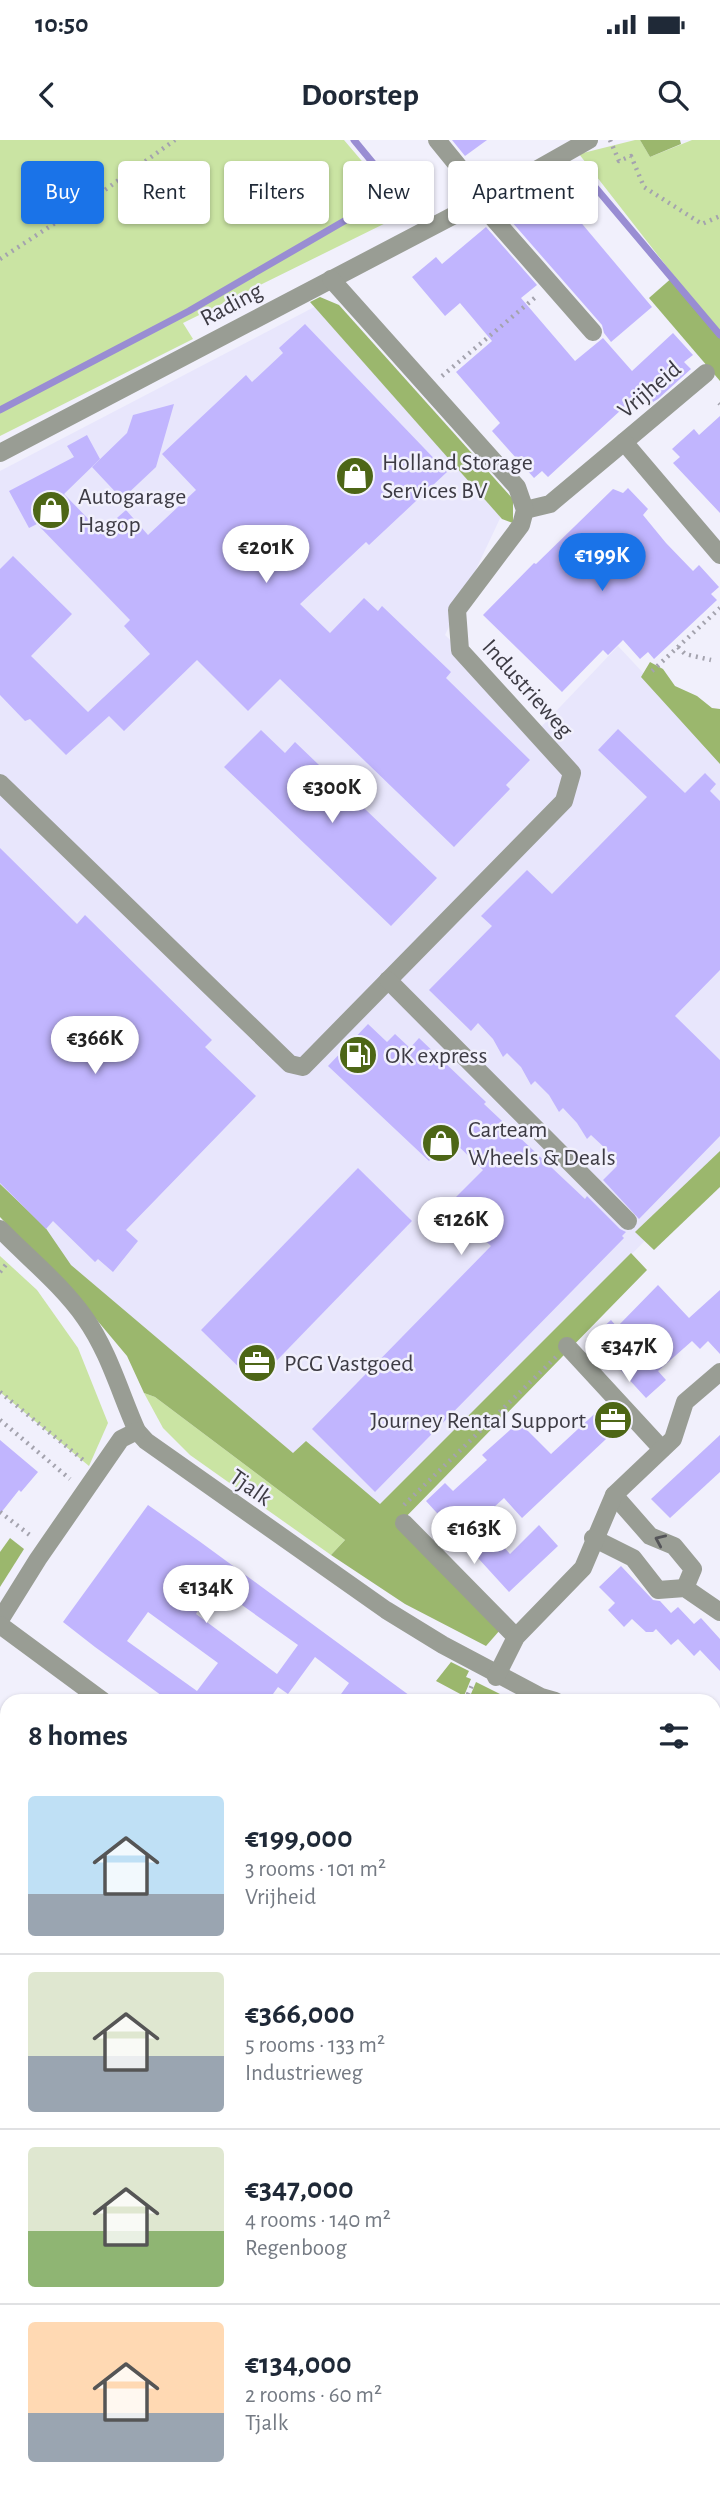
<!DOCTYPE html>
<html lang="en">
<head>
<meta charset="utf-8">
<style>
  :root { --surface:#fff; --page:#f2f2f3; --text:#1f2937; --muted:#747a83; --line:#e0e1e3; --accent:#1a73e8 }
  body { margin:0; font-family:"Alegreya Sans",sans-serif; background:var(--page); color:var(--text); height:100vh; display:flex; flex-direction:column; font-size:26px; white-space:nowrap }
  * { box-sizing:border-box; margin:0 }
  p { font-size:23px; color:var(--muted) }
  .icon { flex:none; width:38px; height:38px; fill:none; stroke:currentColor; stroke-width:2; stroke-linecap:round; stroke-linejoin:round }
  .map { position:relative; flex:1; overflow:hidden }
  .drawer { position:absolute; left:0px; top:1554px; width:721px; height:800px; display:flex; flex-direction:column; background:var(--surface); border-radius:21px 21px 0 0; box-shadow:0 2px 5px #0004 }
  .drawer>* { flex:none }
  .hud { position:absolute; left:21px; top:21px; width:679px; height:63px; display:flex; gap:14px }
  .price { position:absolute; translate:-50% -60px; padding:0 16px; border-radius:24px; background:#fff; color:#222; font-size:23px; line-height:46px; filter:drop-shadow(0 2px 4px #0008) }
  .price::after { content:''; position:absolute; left:50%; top:42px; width:21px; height:16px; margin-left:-10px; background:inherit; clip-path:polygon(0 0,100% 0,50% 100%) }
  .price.selected { background:var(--accent); color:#fff }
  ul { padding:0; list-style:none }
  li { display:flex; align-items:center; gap:21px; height:175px; padding:0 28px }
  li+li { border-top:2px solid var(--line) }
  li span { display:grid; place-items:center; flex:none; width:196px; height:140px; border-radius:7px; color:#555 }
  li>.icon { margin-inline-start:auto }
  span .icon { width:84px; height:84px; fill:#fffc; stroke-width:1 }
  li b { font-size:30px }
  h2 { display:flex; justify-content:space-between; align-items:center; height:84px; padding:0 28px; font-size:30px }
  .chip { padding:0 24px; border-radius:7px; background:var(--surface); box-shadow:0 2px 5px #0004; font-size:24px; line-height:63px }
  .chip.selected { background:var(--accent); color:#fff }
  .status { display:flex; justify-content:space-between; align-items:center; height:49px; padding:0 35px; background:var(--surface); direction:ltr }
  .status svg { height:19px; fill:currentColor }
  header { display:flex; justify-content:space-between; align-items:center; height:91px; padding:0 28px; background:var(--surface); font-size:32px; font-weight:600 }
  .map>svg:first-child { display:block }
</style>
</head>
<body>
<div class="status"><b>10:50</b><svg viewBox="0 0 49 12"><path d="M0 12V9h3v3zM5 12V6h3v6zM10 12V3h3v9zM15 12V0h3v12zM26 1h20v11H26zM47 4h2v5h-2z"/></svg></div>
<header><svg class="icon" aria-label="back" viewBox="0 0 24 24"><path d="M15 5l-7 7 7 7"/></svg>Doorstep<svg class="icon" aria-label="search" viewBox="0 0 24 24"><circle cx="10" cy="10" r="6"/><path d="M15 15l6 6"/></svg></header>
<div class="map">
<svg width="720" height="2353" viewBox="0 0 720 2353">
  <rect width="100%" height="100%" fill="#f1f0fc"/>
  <path fill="#e8e6fc" d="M320,164L504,370L445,495L541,587L618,506L720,615V1025L376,1372L188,1244L0,1058V331Z"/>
  <g fill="#cae4a3">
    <path d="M0,0H344L406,73L183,183L193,199L0,296Z"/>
    <path d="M635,0H640L650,17L692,0H720V195L579,14Z"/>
    <path d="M0,1116L37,1150L78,1208L108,1283L89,1326L0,1252Z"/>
    <path d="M144,1253L155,1257L345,1400L331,1415L190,1315L163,1288Z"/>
  </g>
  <g fill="#9bb76d">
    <path d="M640,0H680L681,4L650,17Z"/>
    <path d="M674,136L720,195V241L649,158Z"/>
    <path d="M320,157L339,165L513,359V383L502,379L310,162Z"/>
    <path d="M650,522L663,529L675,546L697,556L712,568L720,569V624L641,537Z"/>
    <path d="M720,1011V1047L654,1110L635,1092Z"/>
    <path d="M0,1044L45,1087L71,1125L293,1313L306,1301L380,1364L631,1113L647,1130L397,1386L500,1490L486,1506L405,1464L331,1415L345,1400L155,1257L144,1253L127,1216L96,1179L0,1077Z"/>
    <path d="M10,1398L24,1409L0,1447V1412Z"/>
    <path d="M451,1522L469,1531L466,1537L471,1539L464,1556L436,1541Z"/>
    <path d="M476,1542L514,1561H468Z"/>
    <path d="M448,2347H701L706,2353H465Z"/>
  </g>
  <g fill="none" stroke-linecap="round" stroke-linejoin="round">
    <g stroke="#998dd3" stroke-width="7">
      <path d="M579,28L720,195"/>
      <path d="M0,270L189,171L396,51L354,0"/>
    </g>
  </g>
  <g fill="#c1b5fe" fill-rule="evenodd">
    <path d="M452,0H487L465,16Z"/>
    <path d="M550,36L562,50L557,54L652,167L611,202L604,193L602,185L504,73Z"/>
    <path d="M486,87L537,145L521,158L575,221L603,198L632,231L673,193L693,215L684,222L691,229L658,259L653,262L648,256L639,264L634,258L548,337L542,331L534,338L492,291L500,283L456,232L492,201L460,163L445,176L412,137L436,117L442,124Z"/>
    <path d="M305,184L447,332L369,405L366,402L300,464L330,493L364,458L378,471L382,466L451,532L446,538L530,620L506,645L510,649L454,707L280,539L248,571L197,520L124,591L109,576L66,615L30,579L25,581L0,555V429L13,416L72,474L31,516L88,572L150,514L124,486L130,480L37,384L29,388L9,351L74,317L67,306L87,295L100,319L64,354L101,392L126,370L148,395L196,350L162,314L246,235L252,242L283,213L279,208Z"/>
    <path d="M174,264L156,327L122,359L92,327L127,293L133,275Z"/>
    <path d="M720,276V373L673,323L680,317L672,309L694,289L699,295Z"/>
    <path d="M628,348L648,369L643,375L666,403L693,431L699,425L719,447L711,454L717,460L654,519L648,512L640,519L623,500L608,515L603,510L562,552L483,475L534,423L536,424L613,349L623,353Z"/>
    <path d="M618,589L685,653L705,633L716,644L710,651L720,661V830L675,876L720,920V996L639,1079L603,1040L617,1026L607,1010L591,995L587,999L577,983L563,968L559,972L549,955L535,941L531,945L521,927L507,913L503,917L493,899L478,883L471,891L429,850L492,786L481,776L527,730L552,754L647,657L598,610Z"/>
    <path d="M261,590L285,613L295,602L437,738L391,786L224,627Z"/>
    <path d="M0,708L77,784L85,775L212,900L205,907L256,956L126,1090L138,1101L113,1132L98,1119L95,1122L53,1081L46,1089L0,1043Z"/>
    <path d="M368,884L387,902L395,894L410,908L419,898L486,962L484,964L585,1059L587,1056L620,1089L626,1092L622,1096L624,1098L375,1352L312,1289L491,1106L448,1065L483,1030L451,999L429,1021L328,926Z"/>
    <path d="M358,1028L412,1081L255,1243L201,1190Z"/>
    <path d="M658,1145L689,1178L720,1150V1214L708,1201L700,1209L692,1201L658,1231L666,1240L646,1258L591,1198L611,1180L617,1187Z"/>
    <path d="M604,1265L622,1284L522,1378L504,1358L480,1380L510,1414L539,1385L558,1406L509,1452L426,1361L445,1343L453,1351L487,1320L482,1315L519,1282L551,1314Z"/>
    <path d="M720,1295V1332L670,1378L651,1359Z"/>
    <path d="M0,1300L38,1332L21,1352L19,1350L0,1374Z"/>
    <path d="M148,1365L199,1401L417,1561H336L349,1543L315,1517L288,1554L278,1547L268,1561H169L95,1507L63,1482ZM211,1443L298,1505L277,1534L196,1474ZM148,1472L218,1523L197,1551L127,1501Z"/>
    <path d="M621,1426L653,1460L660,1461L671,1473L678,1467L694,1484L701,1478L720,1499V1531L700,1510L694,1516L678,1499L671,1505L656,1489L653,1492H646L632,1479L624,1487L608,1470L615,1463L599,1447Z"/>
  </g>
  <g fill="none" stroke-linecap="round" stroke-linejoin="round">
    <g stroke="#a4a3ae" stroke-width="4.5" stroke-dasharray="2 5" stroke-linecap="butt">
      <path d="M610,0L619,21L631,16L644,47L702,84L720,76"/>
      <path d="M0,119L95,57L175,0"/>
      <path d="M442,236L537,156"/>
      <path d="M719,263L720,264"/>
      <path d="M678,507L685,514L711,520"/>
      <path d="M652,531L720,468"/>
      <path d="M0,1132L8,1122"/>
      <path d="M0,1252L83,1320"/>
      <path d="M0,1280L70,1339"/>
      <path d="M404,1365L556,1217"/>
      <path d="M0,1372L31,1396"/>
      <path d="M465,1561L473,1543"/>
      <path d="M714,2111L720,2115"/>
      <path d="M714,2324L720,2325"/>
    </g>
    <g stroke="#999d94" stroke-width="18">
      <path d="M437,0L485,59"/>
      <path d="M479,62L593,192"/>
      <path d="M624,302L706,233"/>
      <path d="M0,313L485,59L589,0"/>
      <path d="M525,370L550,364L624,302L720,415"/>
      <path d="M0,643L290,924L303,927L564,661L572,633L460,510L457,470L521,385L525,370L517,347L331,139"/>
      <path d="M388,840L628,1081"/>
      <path d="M0,1089C28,1118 62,1145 85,1178C109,1212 120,1253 137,1291L146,1301L386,1470L443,1505L541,1557L555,1561"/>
      <path d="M567,1206L662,1309"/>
      <path d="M614,1355L650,1396L674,1406L693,1429L685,1448"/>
      <path d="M404,1383L516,1497"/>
      <path d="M593,1398L633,1418L658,1450L685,1448L720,1472"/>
      <path d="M0,1480L38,1419L121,1299L137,1291"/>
      <path d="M0,1485L103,1561"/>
      <path d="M496,1537L516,1497L583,1428L614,1355L673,1299L685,1262L720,1232"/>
      <path d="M714,1582H720"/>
      <path d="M0,1778L7,1783"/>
      <path d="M714,1816L720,1808"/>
      <path d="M714,1911L720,1916"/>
      <path d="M0,2018L7,2023"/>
      <path d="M9,2347L20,2353"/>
      <path d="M344,2353L346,2347"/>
    </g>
  </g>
  <defs><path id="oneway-chevron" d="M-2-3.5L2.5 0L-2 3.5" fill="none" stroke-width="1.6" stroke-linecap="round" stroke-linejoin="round" transform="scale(1.75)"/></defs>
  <use stroke="#545458" href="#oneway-chevron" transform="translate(660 1400) rotate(-156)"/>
  <defs>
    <symbol id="shop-disc" viewBox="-11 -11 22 22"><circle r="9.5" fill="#4d6616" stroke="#f1f0fc"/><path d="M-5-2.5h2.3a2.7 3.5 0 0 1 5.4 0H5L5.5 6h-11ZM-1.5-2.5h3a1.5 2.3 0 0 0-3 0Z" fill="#fff"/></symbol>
    <symbol id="fuel-disc" viewBox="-11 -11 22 22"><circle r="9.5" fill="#4d6616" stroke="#f1f0fc"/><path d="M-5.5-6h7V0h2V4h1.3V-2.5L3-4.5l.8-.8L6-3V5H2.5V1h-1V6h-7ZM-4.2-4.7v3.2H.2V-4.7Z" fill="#fff"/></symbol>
    <symbol id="office-disc" viewBox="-11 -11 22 22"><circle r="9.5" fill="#4d6616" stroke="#f1f0fc"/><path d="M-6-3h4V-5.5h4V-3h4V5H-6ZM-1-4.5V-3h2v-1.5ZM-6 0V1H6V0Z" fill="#fff"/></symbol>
  </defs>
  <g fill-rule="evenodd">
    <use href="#shop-disc" x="333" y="314" width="44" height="44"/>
    <use href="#shop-disc" x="29" y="348" width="44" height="44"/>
    <use href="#fuel-disc" x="336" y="893" width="44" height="44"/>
    <use href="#shop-disc" x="419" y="981" width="44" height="44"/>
    <use href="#office-disc" x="235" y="1201" width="44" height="44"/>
    <use href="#office-disc" x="591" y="1258" width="44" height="44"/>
  </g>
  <g text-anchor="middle" stroke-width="5" stroke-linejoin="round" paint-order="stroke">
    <g font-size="24" fill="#3d3b44" stroke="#f1f0fc">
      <text transform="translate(231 164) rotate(-28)" y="8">Rading</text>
      <text transform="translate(649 249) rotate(-40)" y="8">Vrijheid</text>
      <text transform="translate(528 548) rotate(48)" y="8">Industrieweg</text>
      <text transform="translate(251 1347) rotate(35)" y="8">Tjalk</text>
    </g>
    <g font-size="24" fill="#3d3b44" stroke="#f1f0fc" text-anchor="start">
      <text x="382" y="330">Holland Storage<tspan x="382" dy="28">Services BV</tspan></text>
      <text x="78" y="364">Autogarage<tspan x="78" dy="28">Hagop</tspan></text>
      <text x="385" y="923">OK express</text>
      <text x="468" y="997">Carteam<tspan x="468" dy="28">Wheels &amp; Deals</tspan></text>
      <text x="284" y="1231">PCG Vastgoed</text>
      <text x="586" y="1288" text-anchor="end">Journey Rental Support</text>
    </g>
  </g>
</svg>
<b class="price" style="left:266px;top:445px">€201K</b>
<b class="price selected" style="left:602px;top:453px">€199K</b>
<b class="price" style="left:332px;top:685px">€300K</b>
<b class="price" style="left:95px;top:936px">€366K</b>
<b class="price" style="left:461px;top:1117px">€126K</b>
<b class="price" style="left:629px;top:1244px">€347K</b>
<b class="price" style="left:474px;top:1426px">€163K</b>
<b class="price" style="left:206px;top:1485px">€134K</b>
<div class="hud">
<a class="chip selected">Buy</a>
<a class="chip">Rent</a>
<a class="chip">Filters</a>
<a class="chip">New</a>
<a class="chip">Apartment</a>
</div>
<section class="drawer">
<h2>8 homes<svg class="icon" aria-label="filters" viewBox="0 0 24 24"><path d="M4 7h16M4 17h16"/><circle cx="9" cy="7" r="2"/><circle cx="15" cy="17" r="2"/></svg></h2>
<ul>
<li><span style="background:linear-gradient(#bfe0f5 70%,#9aa5b1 0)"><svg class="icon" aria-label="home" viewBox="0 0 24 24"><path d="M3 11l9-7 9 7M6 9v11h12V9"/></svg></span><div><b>€199,000</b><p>3 rooms · 101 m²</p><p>Vrijheid</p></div></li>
<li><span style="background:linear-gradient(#dfe7d0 60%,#9aa5b1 0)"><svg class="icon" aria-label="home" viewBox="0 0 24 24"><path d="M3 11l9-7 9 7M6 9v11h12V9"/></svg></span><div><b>€366,000</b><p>5 rooms · 133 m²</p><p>Industrieweg</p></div></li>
<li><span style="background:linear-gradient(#dfe7d0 60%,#8fb573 0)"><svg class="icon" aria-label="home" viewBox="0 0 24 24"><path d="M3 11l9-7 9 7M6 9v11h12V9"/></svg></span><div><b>€347,000</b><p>4 rooms · 140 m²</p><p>Regenboog</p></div></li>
<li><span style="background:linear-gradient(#ffd9b3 65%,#9aa5b1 0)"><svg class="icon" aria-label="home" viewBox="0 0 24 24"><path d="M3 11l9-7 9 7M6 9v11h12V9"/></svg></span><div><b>€134,000</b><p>2 rooms · 60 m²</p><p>Tjalk</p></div></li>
</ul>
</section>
</div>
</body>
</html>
